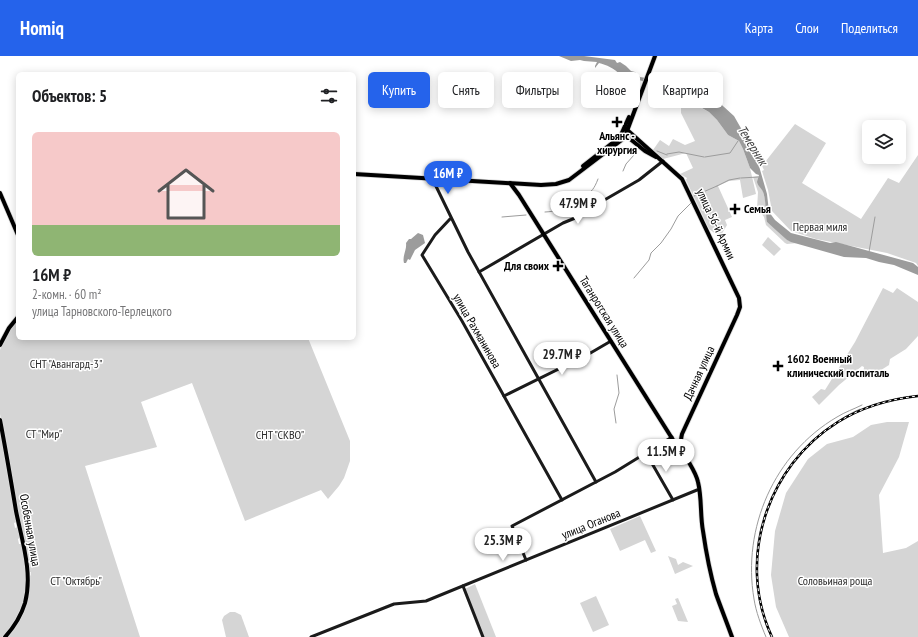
<!DOCTYPE html>
<html lang="ru">
<head>
<meta charset="utf-8">
<style>
  :root { --surface:#fff; --page:#f2f2f2; --text:#202124; --muted:#757577; --line:#e0e0e0; --accent:#2563eb }
  body { margin:0; font-family:"PT Sans Narrow",sans-serif; background:var(--page); color:var(--text); height:100vh; display:flex; flex-direction:column; font-size:15px; white-space:nowrap }
  * { box-sizing:border-box; margin:0 }
  p { font-size:13px; color:var(--muted) }
  .icon { flex:none; width:22px; height:22px; fill:none; stroke:currentColor; stroke-width:2; stroke-linecap:round; stroke-linejoin:round }
  .map { position:relative; flex:1; overflow:hidden }
  .drawer { position:absolute; left:16px; top:16px; width:340px; height:268px; display:flex; flex-direction:column; background:var(--surface); border-radius:6px; box-shadow:0 2px 10px #0003 }
  .drawer>* { flex:none }
  .hud { position:absolute; left:368px; top:16px; width:380px; height:36px; display:flex; gap:8px }
  .fabs { position:absolute; left:862px; top:64px; display:grid; gap:8px }
  .fabs a { display:grid; place-items:center; width:44px; height:44px; border-radius:6px; background:var(--surface); box-shadow:0 2px 10px #0003; font-size:20px }
  .price { position:absolute; translate:-50% -34px; padding:0 9px; border-radius:14px; background:#fff; color:#222; font-size:13px; line-height:26px; filter:drop-shadow(0 1px 2px #0008) }
  .price::after { content:''; position:absolute; left:50%; top:24px; width:12px; height:9px; margin-left:-6px; background:inherit; clip-path:polygon(0 0,100% 0,50% 100%) }
  .price.current { background:var(--accent); color:#fff }
  ul { padding:0; list-style:none }
  li { display:grid; align-content:center; gap:8px; height:212px; padding:0 16px }
  li+li { border-top:1px solid var(--line) }
  li span { display:grid; place-items:center; height:124px; border-radius:6px; color:#555 }
  li>.icon { margin-inline-start:auto }
  span .icon { width:72px; height:72px; fill:#fffc; stroke-width:1 }
  li b { font-size:17px }
  h2 { display:flex; justify-content:space-between; align-items:center; height:48px; padding:0 16px; font-size:17px }
  .pill { padding:0 14px; border-radius:6px; background:var(--surface); box-shadow:0 2px 10px #0003; font-size:14px; line-height:36px }
  .pill.current { background:var(--accent); color:#fff }
  header { display:flex; align-items:center; gap:24px; box-sizing:border-box; height:56px; padding:0 20px; background:var(--accent); color:#fff }
  header strong { font-size:19px }
  nav { display:flex; gap:22px; margin-inline-start:auto; font-size:14px }
  .map>svg:first-child { display:block }
</style>
</head>
<body>
<header>
<strong>Homiq</strong>
<nav><a>Карта</a><a>Слои</a><a>Поделиться</a></nav>
</header>
<div class="map">
<svg width="918" height="581" viewBox="0 0 918 581">
  <rect width="100%" height="100%" fill="#fff"/>
  <g fill="#d5d5d5">
    <path d="M678,40L709,56L717,64L728,79L739,85L743,93L750,112L756,138L743,142L740,124L729,125L718,130L732,161L725,164L727,169L720,181L709,173L686,124L687,122L680,118L693,112L686,97L663,103L653,94L660,84L669,90L673,83L685,89L695,85L681,57V51L675,46Z"/>
    <path d="M795,68L826,87L802,127L861,163L888,122L899,127L918,99V210L916,207L887,197L816,183L791,175L772,155L768,134L762,115L764,114L762,110Z"/>
    <path d="M759,120C762,133 769,153 767,166L776,173L768,166V162H770L772,166L783,176L777,173L787,184L798,187L787,188L785,187L766,169L764,161L761,157H758L757,153L758,136L753,121Z"/>
    <path d="M768,181L781,193L774,200L762,189Z"/>
    <path d="M883,232L893,237L897,232L918,246V280L906,293L890,303L889,309L878,316L863,320L864,311L862,310L839,329L819,349L812,341L821,333L825,334L855,286Z"/>
    <path d="M18,264V282H308L350,385V405L344,422L339,430L328,443L321,434L245,465L192,327L141,346L157,391L85,410L140,581H6L24,553L30,520L31,519V516H29L0,358V294L4,282L9,274Z"/>
    <path d="M908,366H909L899,401L879,439L883,497L906,492L918,485V581H789L776,551L771,519L775,475L786,437L808,403L827,388L853,381L871,369L887,366Z"/>
    <path d="M0,369L18,465L14,467L15,472L20,470L21,481L18,483L19,488H23C26,511 31,536 20,559C15,567 9,574 2,581H0Z"/>
    <path d="M640,460L656,495L651,497L645,484L620,495L610,473Z"/>
    <path d="M668,500L676,503L678,509L683,506L693,510L675,518Z"/>
    <path d="M475,528L496,581H481L463,534Z"/>
    <path d="M596,540L609,569L593,576L580,547Z"/>
    <path d="M678,542L688,566L678,565L672,550L677,548L675,543Z"/>
    <path d="M230,556H235L241,559L249,581H226L222,564L224,560Z"/>
  </g>
  <g fill="#9c9c9c">
    <path d="M559,0H584L615,4L617,7L620,6L626,10L631,15L635,16L640,21L652,23L681,33L687,29L713,41L734,60L746,81L759,110L767,138L769,156L775,164L791,177L830,187L836,186L913,207L918,211V219L894,209L879,206L866,202L844,201L791,186L787,184L767,166C766,159 766,140 762,134C761,132 758,130 757,126L759,119L756,118L750,112L743,93L739,85L728,79L717,64L709,56L686,43L667,35L664,31L639,24L634,20L629,19L627,21L625,19H620C615,12 606,9 599,7L595,12V10L597,6L584,5L580,4L571,5Z"/>
    <path d="M418,177L423,179L425,187L415,194L410,204L408,203L406,207H404C402,200 407,194 406,187L409,183H411Z"/>
  </g>
  <g fill="none" stroke-linecap="round" stroke-linejoin="round">
    <g stroke="#9c9c9c" stroke-width="1">
      <path d="M657,95L667,99"/>
      <path d="M667,98L679,96L704,101"/>
      <path d="M705,101L730,97L738,85"/>
      <path d="M623,115L626,108L634,99"/>
      <path d="M741,122L758,121"/>
      <path d="M717,130L729,124L740,122"/>
      <path d="M694,140L717,130"/>
      <path d="M545,156C565,155 558,151 572,142C586,134 590,144 598,123"/>
      <path d="M502,161L526,159"/>
      <path d="M869,196L875,161"/>
      <path d="M634,222L649,204L651,197L661,187L671,173L678,160L691,147V146"/>
      <path d="M616,367L614,353L619,337L617,319"/>
      <path d="M766,581C761,569 756,556 754,543C742,472 774,398 837,361C845,356 854,353 862,349"/>
      <path d="M771,581C731,493 774,392 860,353"/>
    </g>
    <defs>
      <g id="primary">
        <path d="M625,72L682,123L739,242L740,251L737,259L682,378C677,397 694,408 698,426C702,442 700,459 703,475C706,496 710,517 716,538C721,552 727,567 732,581"/>
        <path d="M624,78L645,95L656,101"/>
        <path d="M583,110L620,81L629,61"/>
        <path d="M354,118L541,129L556,128L569,124L623,83L627,75L655,0"/>
        <path d="M510,127L519,139L680,395"/>
        <path d="M0,137L18,179"/>
        <path d="M0,289L9,272L18,261"/>
        <path d="M0,364C6,395 11,425 16,455C22,485 33,517 25,547C21,560 14,571 5,581"/>
      </g>
    </defs>
    <use href="#primary" stroke="#dbdbdb" stroke-width="5.5"/>
    <g stroke="#1b1b1b" stroke-width="3">
      <path d="M432,122L468,196L596,426"/>
      <path d="M450,163L435,179L422,199L462,265L562,444"/>
      <path d="M479,216L563,167L580,160L594,150L639,124L663,105"/>
      <path d="M504,340L587,299L611,285"/>
      <path d="M646,397L673,444"/>
      <path d="M526,504L512,470L615,416L672,381"/>
      <path d="M463,530L483,581"/>
      <path d="M311,581L394,548L426,545L697,434"/>
    </g>
    <use href="#primary" stroke="#000" stroke-width="4"/>
    <defs>
      <path id="rail" d="M772,581C736,504 767,410 838,366C862,351 890,343 918,340"/>
    </defs>
    <use href="#rail" stroke="#000" stroke-width="2.5"/>
    <use href="#rail" stroke="#fff" stroke-width="1" stroke-dasharray="3" stroke-linecap="butt"/>
  </g>
  <g fill="#000" stroke="#fff" stroke-width="1.5">
    <path d="M615 60h4v4h4v4h-4v4h-4v-4h-4v-4h4z"/>
    <path d="M733 147h4v4h4v4h-4v4h-4v-4h-4v-4h4z"/>
    <path d="M556 204h4v4h4v4h-4v4h-4v-4h-4v-4h4z"/>
    <path d="M776 304h4v4h4v4h-4v4h-4v-4h-4v-4h4z"/>
  </g>
  <g text-anchor="middle" stroke-width="3" stroke-linejoin="round" paint-order="stroke">
    <g font-size="12" font-weight="bold" fill="#000" stroke="#fff" text-anchor="start">
      <text x="617" y="84" text-anchor="middle">Альянс -<tspan x="617" dy="14">хирургия</tspan></text>
      <text x="744" y="157">Семья</text>
      <text x="549" y="214" text-anchor="end">Для своих</text>
      <text x="787" y="307">1602 Военный<tspan x="787" dy="14">клинический госпиталь</tspan></text>
    </g>
    <g font-size="12" fill="#000" stroke="#fff">
      <text transform="translate(716 168) rotate(65)" y="4">улица 56-й Армии</text>
      <text transform="translate(604 256) rotate(58)" y="4">Таганрогская улица</text>
      <text transform="translate(477 275) rotate(60)" y="4">улица Рахманинова</text>
      <text transform="translate(699 317) rotate(-65)" y="4">Дачная улица</text>
      <text transform="translate(591 468) rotate(-22)" y="4">улица Оганова</text>
      <text transform="translate(30 474) rotate(80)" y="4">Особенная улица</text>
    </g>
    <g font-size="12" fill="#2c2c2c" stroke="#fff">
      <text x="820" y="175">Первая миля</text>
      <text x="66" y="312">СНТ "Авангард-3"</text>
      <text x="44" y="382">СТ "Мир"</text>
      <text x="280" y="383">СНТ "СКВО"</text>
      <text x="76" y="529">СТ "Октябрь"</text>
      <text x="835" y="529">Соловьиная роща</text>
    </g>
    <g font-size="13" font-style="italic" fill="#3d3d3d" stroke="#fff">
      <text transform="translate(753 89) rotate(58)" y="5">Темерник</text>
    </g>
  </g>
</svg>
<div class="fabs">
<a><svg class="icon" aria-label="layers" viewBox="0 0 24 24"><path d="M12 4l9 5-9 5-9-5zM3 14l9 5 9-5"/></svg></a>
</div>
<b class="price current" style="left:448px;top:139px">16M ₽</b>
<b class="price" style="left:578px;top:169px">47.9M ₽</b>
<b class="price" style="left:562px;top:320px">29.7M ₽</b>
<b class="price" style="left:666px;top:417px">11.5M ₽</b>
<b class="price" style="left:503px;top:506px">25.3M ₽</b>
<div class="hud">
<a class="pill current">Купить</a>
<a class="pill">Снять</a>
<a class="pill">Фильтры</a>
<a class="pill">Новое</a>
<a class="pill">Квартира</a>
</div>
<section class="drawer">
<h2>Объектов: 5<svg class="icon" aria-label="filters" viewBox="0 0 24 24"><path d="M4 7h16M4 17h16"/><circle cx="9" cy="7" r="2"/><circle cx="15" cy="17" r="2"/></svg></h2>
<ul>
<li><span style="background:linear-gradient(#f6c9c9 75%,#8fb573 0)"><svg class="icon" aria-label="home" viewBox="0 0 24 24"><path d="M3 11l9-7 9 7M6 9v11h12V9"/></svg></span><div><b>16M ₽</b><p>2-комн. · 60 m²</p><p>улица Тарновского-Терлецкого</p></div></li>
</ul>
</section>
</div>
</body>
</html>
